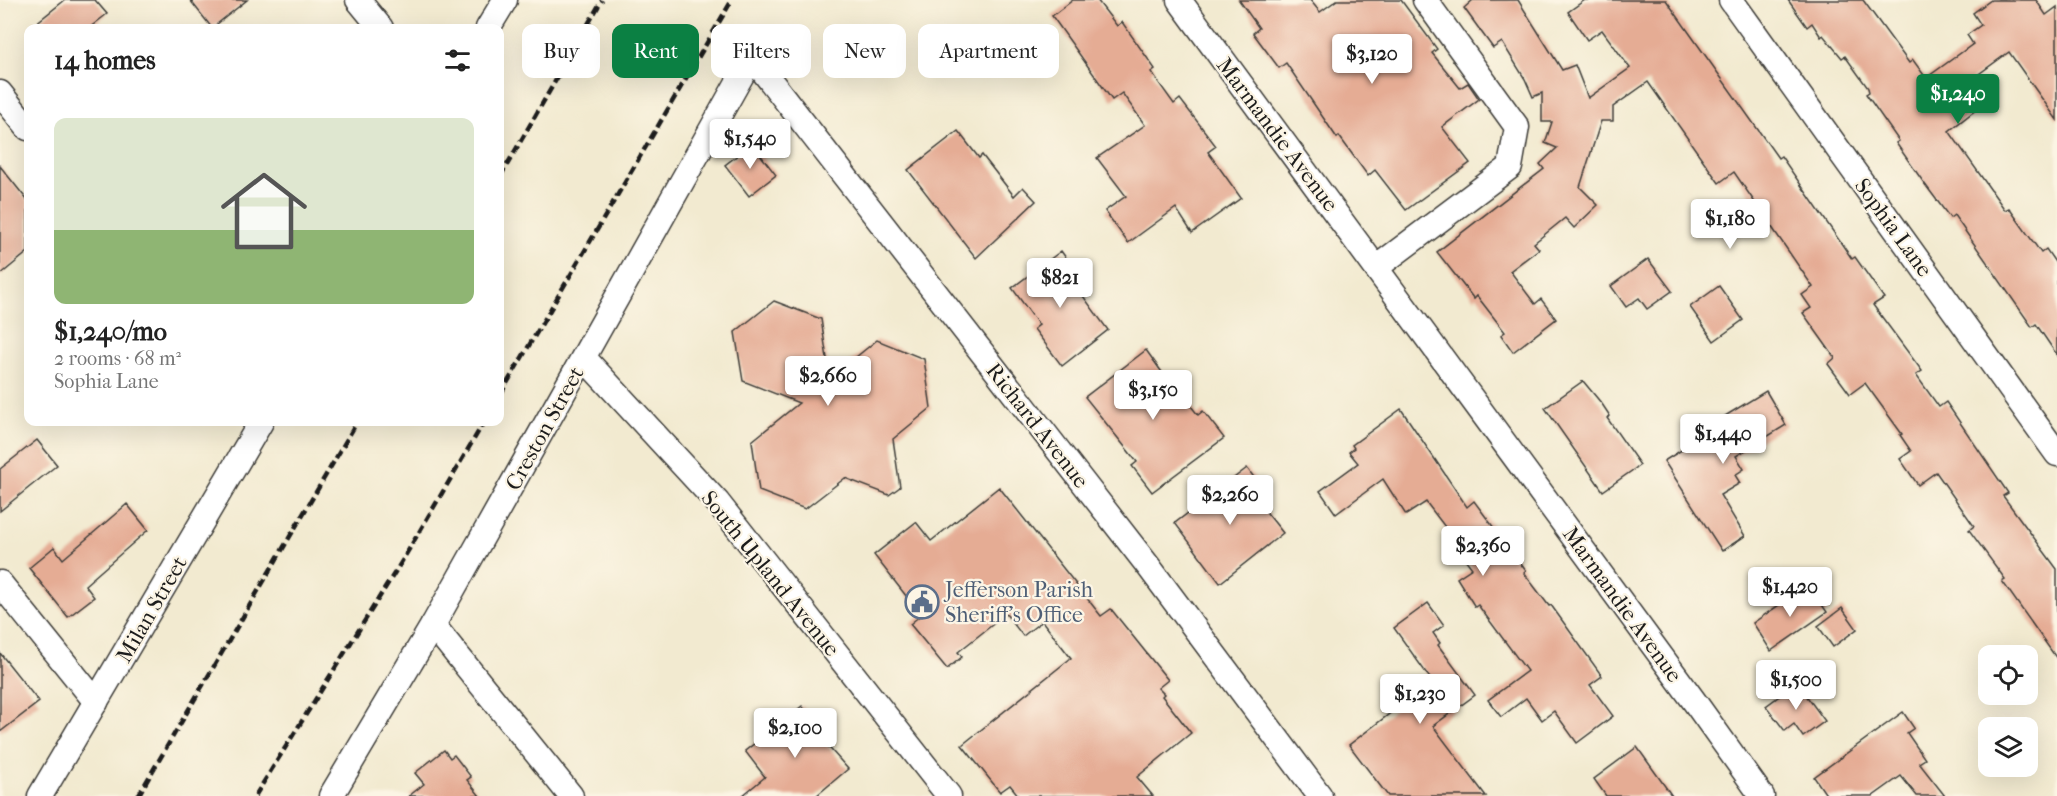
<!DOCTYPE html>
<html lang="en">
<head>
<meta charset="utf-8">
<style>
  :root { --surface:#fff; --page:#f2f2f2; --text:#222; --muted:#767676; --line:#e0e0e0; --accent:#0b8043 }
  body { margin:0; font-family:"IM FELL French Canon",serif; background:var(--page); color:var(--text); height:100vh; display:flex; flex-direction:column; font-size:22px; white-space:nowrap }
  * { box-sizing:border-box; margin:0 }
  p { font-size:20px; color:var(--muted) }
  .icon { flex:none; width:33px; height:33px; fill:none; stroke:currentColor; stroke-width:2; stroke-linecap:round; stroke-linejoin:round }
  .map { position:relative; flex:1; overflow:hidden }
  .sheet { position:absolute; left:24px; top:24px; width:480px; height:402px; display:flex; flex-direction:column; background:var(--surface); border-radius:12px; box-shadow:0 6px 24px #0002 }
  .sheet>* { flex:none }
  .top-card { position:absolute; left:522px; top:24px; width:570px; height:54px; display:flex; gap:12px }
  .fabs { position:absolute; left:1978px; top:645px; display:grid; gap:12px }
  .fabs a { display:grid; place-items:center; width:60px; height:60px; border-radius:12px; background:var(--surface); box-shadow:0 6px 24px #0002; font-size:30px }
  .price { position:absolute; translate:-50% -51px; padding:0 14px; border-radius:6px; background:#fff; color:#222; font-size:20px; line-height:39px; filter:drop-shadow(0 2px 3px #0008) }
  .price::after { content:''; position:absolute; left:50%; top:36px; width:18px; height:14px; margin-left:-9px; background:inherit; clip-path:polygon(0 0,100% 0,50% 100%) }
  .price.active { background:var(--accent); color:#fff }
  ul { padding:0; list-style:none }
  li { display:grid; align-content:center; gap:12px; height:318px; padding:0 30px }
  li+li { border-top:2px solid var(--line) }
  li span { display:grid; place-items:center; height:186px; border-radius:12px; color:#555 }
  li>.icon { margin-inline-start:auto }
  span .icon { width:108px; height:108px; fill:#fffc; stroke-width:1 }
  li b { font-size:26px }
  h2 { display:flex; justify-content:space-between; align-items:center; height:72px; padding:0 30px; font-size:26px }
  .chip { padding:0 21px; border-radius:12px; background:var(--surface); box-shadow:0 6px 24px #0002; font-size:21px; line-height:54px }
  .chip.active { background:var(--accent); color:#fff }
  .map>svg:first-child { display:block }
</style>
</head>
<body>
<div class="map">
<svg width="2057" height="796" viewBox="0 0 2057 796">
  <rect width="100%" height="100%" fill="#fcf5e5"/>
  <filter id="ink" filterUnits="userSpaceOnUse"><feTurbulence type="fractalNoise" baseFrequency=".0167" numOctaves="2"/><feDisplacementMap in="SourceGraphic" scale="12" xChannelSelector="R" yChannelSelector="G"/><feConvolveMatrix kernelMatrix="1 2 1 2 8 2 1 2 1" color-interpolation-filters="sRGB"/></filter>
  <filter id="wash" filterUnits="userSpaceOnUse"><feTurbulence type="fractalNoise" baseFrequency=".008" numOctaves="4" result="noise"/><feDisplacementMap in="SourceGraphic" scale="24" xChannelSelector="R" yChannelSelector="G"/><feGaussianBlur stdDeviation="1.35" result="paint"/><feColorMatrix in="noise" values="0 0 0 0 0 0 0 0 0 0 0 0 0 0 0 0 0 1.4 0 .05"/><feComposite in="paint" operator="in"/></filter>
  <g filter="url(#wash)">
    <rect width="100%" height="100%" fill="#f2ead0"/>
    <g id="blocks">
      <g fill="#e5ac94">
        <path d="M65,0H95L107,14L89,28H30Z"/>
        <path d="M190,0H247L212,28Z"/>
        <path d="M1073,0H1097L1117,26L1122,22L1155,69L1151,72L1174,104L1180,99L1216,146L1208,152L1241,198L1192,233L1176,208L1128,243L1105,211L1126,196L1097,158L1145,125L1122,93L1112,100L1052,16Z"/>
        <path d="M1239,0H1310L1320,12L1337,0H1401L1437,49L1432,53L1460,88L1468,83L1479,99L1442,127L1470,163L1406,210L1375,170L1368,176L1339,136L1337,138L1286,63L1279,68L1253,33L1259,28Z"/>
        <path d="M1473,0H1518L1562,70L1575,65L1588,98L1630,68L1602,30L1587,40L1568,12L1585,0H1666L1778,158L1781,156L1852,259L1855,257L1884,298L1873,305L1922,371L1916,375L1939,407L1946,402L2008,493L2003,496L2057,569V659L2002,581L2005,579L1969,530L1974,526L1936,472L1918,485L1900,459L1911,451L1900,435L1902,434L1865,383L1850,394L1828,364L1835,358L1803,313L1811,308L1802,295L1813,287L1734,172L1719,183L1648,82L1613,107V121H1601L1580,187L1598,205L1574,228L1565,218L1534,243L1539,249L1510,271L1535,304L1541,299L1556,319L1513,352L1501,335L1505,332L1477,296L1474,299L1437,252L1544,169L1540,164L1557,148L1545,143L1552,122H1542V93L1533,97L1525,79L1502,42L1493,48L1464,8Z"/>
        <path d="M1788,0H1863L1909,63L1913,60L1926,78L1973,44L1967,35L1981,25L1973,13L1991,0H2036L2046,15L2057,7V120L2009,52L1972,79L1987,101L1949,131L2005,210L2009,208L2041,253L2046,249L2057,265V355L2036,324L2032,327L1954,215L1950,218L1924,183L1896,143L1899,141L1866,94L1869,92L1868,88L1845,56L1842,58L1823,35L1821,37L1812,23L1807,27Z"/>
        <path d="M958,131L979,158L982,155L1014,196L1023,187L1036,201L976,258L908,170Z"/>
        <path d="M752,144L776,175L749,196L725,165Z"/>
        <path d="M0,166L28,201V252L0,275Z"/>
        <path d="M1061,251L1079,276L1072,281L1108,330L1062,366L1034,329L1039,325L1012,288Z"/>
        <path d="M1648,259L1672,291L1647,309L1639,298L1626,307L1611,286Z"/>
        <path d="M1719,286L1743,320L1714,341L1690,307Z"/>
        <path d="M774,301L821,319L830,378L877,340L924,359L931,408L893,439L900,487L889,495L845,478L805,509L759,491L752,441L799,403L743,381L735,332Z"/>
        <path d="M1146,350L1174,389L1176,387L1198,415L1203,411L1224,438L1152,492L1132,466L1137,462L1085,397Z"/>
        <path d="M1583,381L1602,404L1610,416L1607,418L1640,465L1603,491L1545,408Z"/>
        <path d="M1766,391L1786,425L1736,456L1744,469L1735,475L1740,483L1720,495L1745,536L1722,551L1664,461L1728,421L1725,416Z"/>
        <path d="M1401,409L1467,507L1474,501L1526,571L1524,573L1549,606L1551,605L1602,676L1590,685L1613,716L1577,743L1554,711L1542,720L1526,698L1501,717L1488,700L1527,671L1478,605L1475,607L1457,578L1472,568L1452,542L1455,540L1426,502L1406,515L1383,479L1336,514L1320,491L1358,463L1349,452L1354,448L1352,445Z"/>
        <path d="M37,440L57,465L0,511V469Z"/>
        <path d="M1247,468L1268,496L1259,503L1283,533L1220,583L1175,523Z"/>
        <path d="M999,487L1101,616L1111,609L1168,680L1158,688L1164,694L1162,696L1191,733L1137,777L1153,796H1019L1010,785L1000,792L962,745L1071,658L1042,621L1023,636L1006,614L958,652L962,657L947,669L910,624L921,615L874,555L916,522L931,541Z"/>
        <path d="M127,504L148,530L85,585L94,597L68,617L29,568L54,547L63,559Z"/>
        <path d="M1808,585L1827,612L1771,651L1753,623Z"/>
        <path d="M1428,603L1444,625L1433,633L1440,643L1438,645L1475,695L1433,726L1486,796H1388L1349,745L1432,681L1394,628Z"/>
        <path d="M1842,608L1857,629L1833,647L1818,626Z"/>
        <path d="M0,653L39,702L0,732Z"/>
        <path d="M1797,683L1825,721L1803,737L1794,724L1785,731L1766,706Z"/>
        <path d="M802,706L829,739L824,742L848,769L816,796H742L765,777L745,751Z"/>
        <path d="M1903,712L1914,728L1907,733L1925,759L1919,763L1945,796H1917L1901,776L1873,796H1827L1814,777Z"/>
        <path d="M1637,747L1672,796H1606L1594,779Z"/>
        <path d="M444,750L450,758L454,755L471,777L467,780L480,796H409L424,784L415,773Z"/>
      </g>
    </g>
  </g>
  <g filter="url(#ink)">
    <use href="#blocks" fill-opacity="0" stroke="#3c3b37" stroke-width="1.5"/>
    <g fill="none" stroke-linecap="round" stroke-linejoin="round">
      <defs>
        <g id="street">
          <path d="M358,0L381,28"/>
          <path d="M1179,0L1694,701L1762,796"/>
          <path d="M1731,0L2057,454"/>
          <path d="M488,28L505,0"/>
          <path d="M0,93L28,128"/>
          <path d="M1377,267L1510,167L1517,127L1425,0"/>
          <path d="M584,358L718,503L949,796"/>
          <path d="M0,583L96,702"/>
          <path d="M433,625L571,796"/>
          <path d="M40,796L261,422"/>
          <path d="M331,796L433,625L752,57L1149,567L1320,796"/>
        </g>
      </defs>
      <use href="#street" stroke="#3c3b37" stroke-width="27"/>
      <use href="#street" stroke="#fff" stroke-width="24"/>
      <g stroke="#1c1c1c" stroke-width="4.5" stroke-dasharray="9 4.5" stroke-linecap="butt">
        <path d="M500,177L602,0"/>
        <path d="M500,395L732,0"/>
        <path d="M138,796L357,422"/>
        <path d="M255,796L402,561L484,422"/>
      </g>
    </g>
  </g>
  <defs>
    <symbol id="civic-ring" viewBox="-11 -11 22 22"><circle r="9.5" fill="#fcf5e5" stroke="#5c6f8a" stroke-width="1.5"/><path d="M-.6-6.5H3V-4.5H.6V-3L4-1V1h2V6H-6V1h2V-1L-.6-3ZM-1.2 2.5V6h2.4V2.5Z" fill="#5c6f8a"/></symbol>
  </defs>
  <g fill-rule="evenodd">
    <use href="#civic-ring" x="903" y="583" width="38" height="38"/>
  </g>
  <g text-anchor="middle" stroke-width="4.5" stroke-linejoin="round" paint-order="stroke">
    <g font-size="22" fill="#1c1c1c" stroke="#fcf5e5">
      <text transform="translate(1278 134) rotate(53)" y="8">Marmandie Avenue</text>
      <text transform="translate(1894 227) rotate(54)" y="8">Sophia Lane</text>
      <text transform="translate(1038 425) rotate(52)" y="8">Richard Avenue</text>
      <text transform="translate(544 428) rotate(-61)" y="8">Creston Street</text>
      <text transform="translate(771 573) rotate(51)" y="8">South Upland Avenue</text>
      <text transform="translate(1623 604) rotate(54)" y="8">Marmandie Avenue</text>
      <text transform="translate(151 609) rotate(-60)" y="8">Milan Street</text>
    </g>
    <g font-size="22" fill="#4e5e75" stroke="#fcf5e5" text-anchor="start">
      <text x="945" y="597">Jefferson Parish<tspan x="945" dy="25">Sheriff's Office</tspan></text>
    </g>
  </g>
</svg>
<div class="fabs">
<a><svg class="icon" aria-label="locate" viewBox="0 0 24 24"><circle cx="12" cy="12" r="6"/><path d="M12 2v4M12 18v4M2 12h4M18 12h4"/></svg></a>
<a><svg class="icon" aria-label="layers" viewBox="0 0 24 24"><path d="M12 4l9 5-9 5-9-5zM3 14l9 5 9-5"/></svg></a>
</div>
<b class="price" style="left:1372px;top:85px">$3,120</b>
<b class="price active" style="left:1958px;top:125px">$1,240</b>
<b class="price" style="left:750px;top:170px">$1,540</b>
<b class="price" style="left:1730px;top:250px">$1,180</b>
<b class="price" style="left:1060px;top:309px">$821</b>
<b class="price" style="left:828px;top:407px">$2,660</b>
<b class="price" style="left:1153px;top:421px">$3,150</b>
<b class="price" style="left:1723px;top:465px">$1,440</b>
<b class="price" style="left:1230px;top:526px">$2,260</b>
<b class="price" style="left:1483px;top:577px">$2,360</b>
<b class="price" style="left:1790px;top:618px">$1,420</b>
<b class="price" style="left:1796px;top:711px">$1,500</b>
<b class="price" style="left:1420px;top:725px">$1,230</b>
<b class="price" style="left:795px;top:759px">$2,100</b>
<div class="top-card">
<a class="chip">Buy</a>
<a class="chip active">Rent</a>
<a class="chip">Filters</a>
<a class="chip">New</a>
<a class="chip">Apartment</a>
</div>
<section class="sheet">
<h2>14 homes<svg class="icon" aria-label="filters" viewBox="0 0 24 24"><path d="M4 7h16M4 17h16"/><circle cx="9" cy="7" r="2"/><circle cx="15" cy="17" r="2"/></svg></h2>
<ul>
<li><span style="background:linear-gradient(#dfe7d0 60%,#8fb573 0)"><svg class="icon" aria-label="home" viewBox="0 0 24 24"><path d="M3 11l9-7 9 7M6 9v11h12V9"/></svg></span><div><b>$1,240/mo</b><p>2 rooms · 68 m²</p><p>Sophia Lane</p></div></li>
</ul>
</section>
</div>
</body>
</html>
